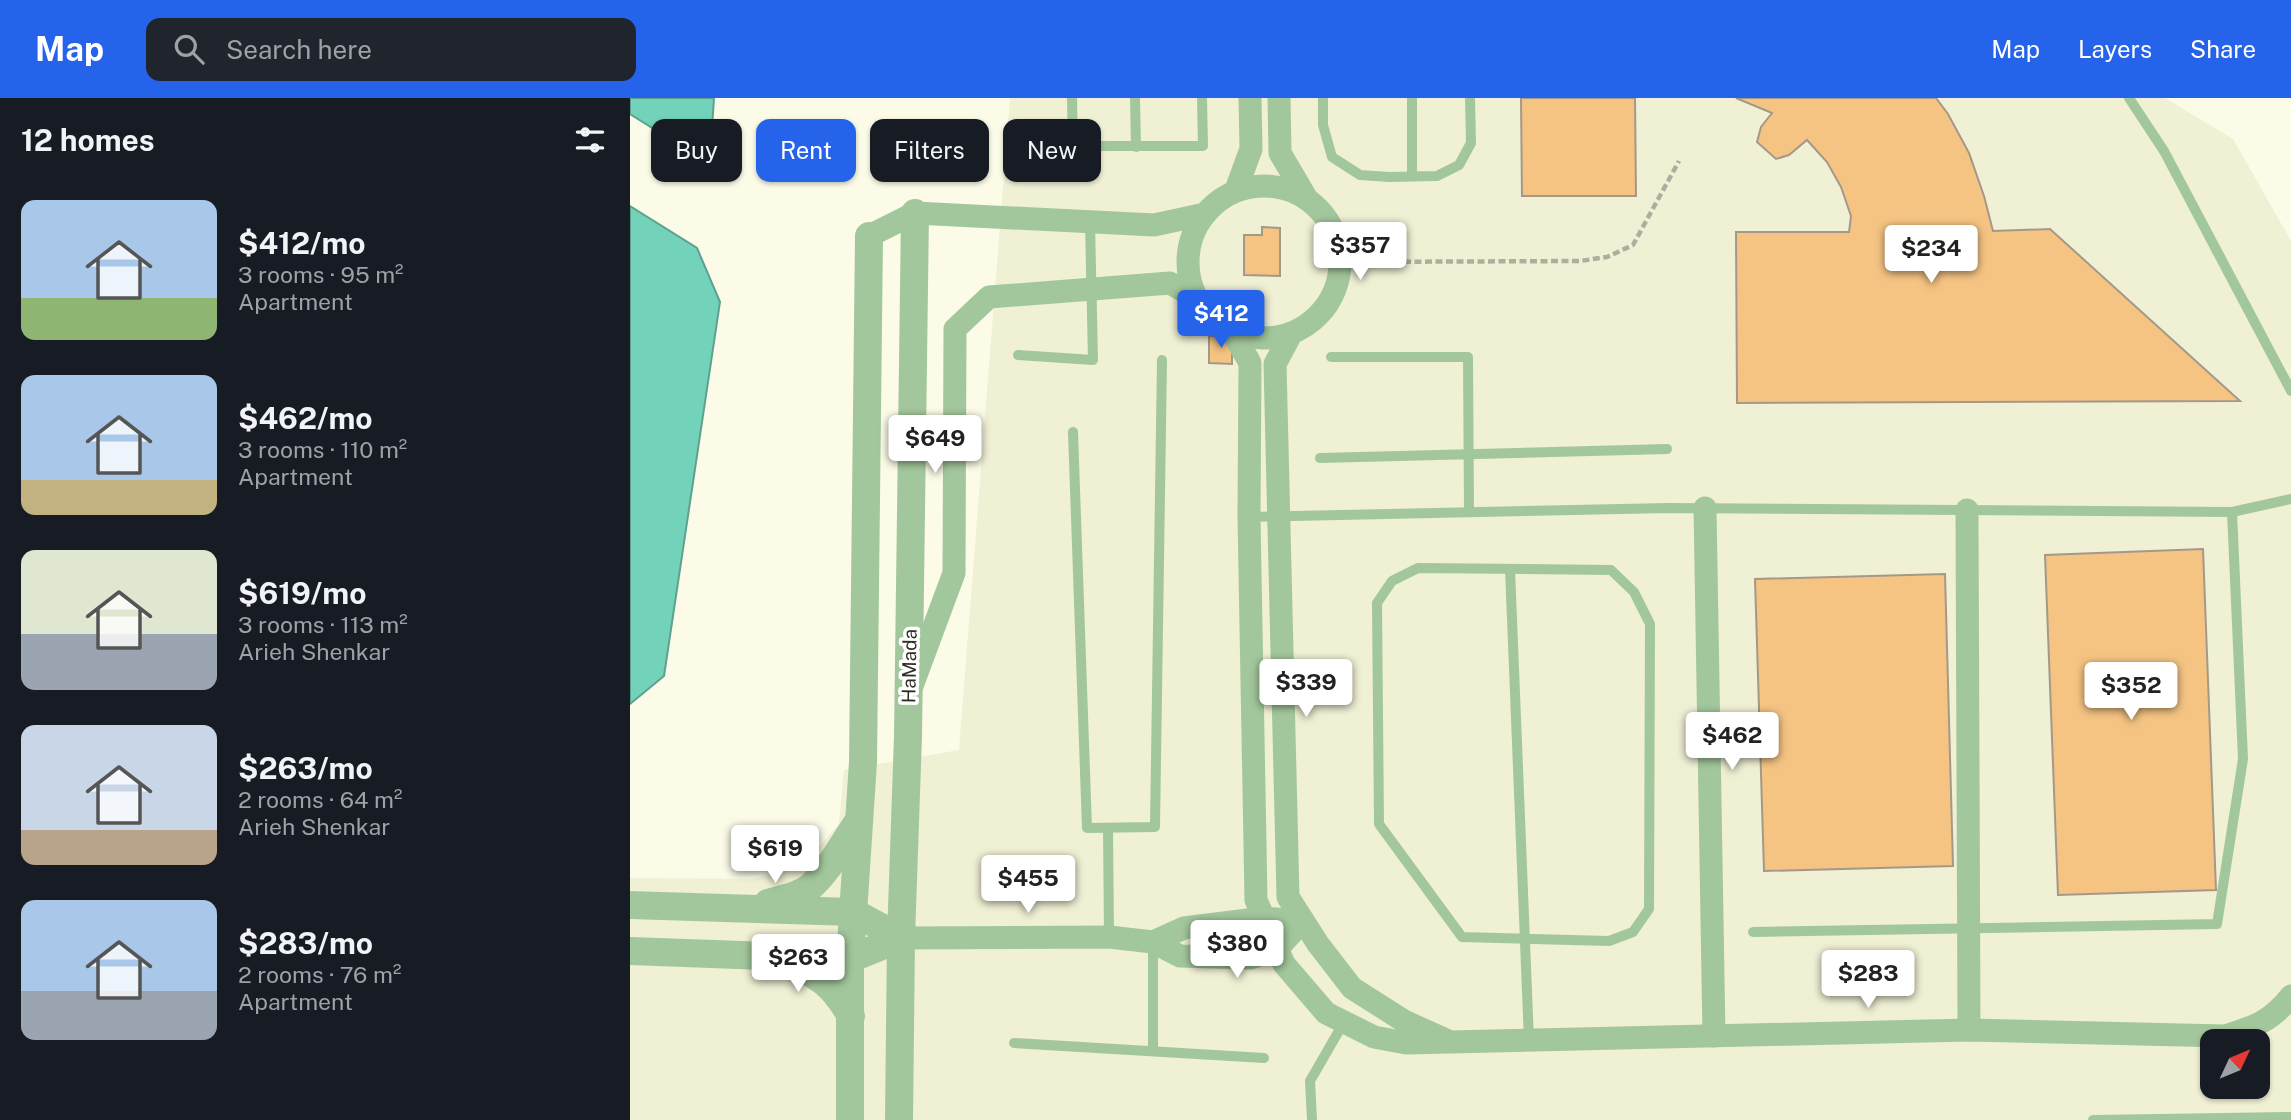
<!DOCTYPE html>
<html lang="en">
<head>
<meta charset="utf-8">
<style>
  :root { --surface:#171b24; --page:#20242c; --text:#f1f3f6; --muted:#9ea1a6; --accent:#2563eb }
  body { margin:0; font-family:"Public Sans",sans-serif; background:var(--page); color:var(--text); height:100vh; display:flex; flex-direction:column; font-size:26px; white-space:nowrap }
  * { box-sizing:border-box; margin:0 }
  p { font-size:23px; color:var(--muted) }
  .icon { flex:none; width:38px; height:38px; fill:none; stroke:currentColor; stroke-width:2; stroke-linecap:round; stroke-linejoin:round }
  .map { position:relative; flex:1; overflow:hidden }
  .panel { display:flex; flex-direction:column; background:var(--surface); width:630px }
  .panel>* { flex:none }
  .guide { position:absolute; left:21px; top:21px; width:665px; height:63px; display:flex; gap:14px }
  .needle { width:46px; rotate:46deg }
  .controls { position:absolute; left:1570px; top:931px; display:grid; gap:14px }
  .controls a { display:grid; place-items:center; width:70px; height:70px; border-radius:14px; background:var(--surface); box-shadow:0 2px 5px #0004; font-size:35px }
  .price { position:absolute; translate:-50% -60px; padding:0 16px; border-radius:7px; background:#fff; color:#222; font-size:23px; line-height:46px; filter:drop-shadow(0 2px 4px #0008) }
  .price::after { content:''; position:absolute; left:50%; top:42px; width:21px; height:16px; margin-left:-10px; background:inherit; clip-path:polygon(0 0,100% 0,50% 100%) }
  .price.selected { background:var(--accent); color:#fff }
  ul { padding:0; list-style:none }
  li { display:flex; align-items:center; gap:21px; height:175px; padding:0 21px }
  li span { display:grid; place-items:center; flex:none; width:196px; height:140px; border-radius:14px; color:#555 }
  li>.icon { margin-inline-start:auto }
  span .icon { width:84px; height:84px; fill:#fffc; stroke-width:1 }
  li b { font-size:30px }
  h2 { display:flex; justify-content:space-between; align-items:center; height:84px; padding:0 21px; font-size:30px }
  .tag { padding:0 24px; border-radius:14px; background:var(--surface); box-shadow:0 2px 5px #0004; font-size:24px; line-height:63px }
  .tag.selected { background:var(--accent); color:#fff }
  header { display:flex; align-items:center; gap:42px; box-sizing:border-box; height:98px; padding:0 35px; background:var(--accent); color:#fff }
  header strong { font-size:33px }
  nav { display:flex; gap:38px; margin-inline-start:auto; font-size:24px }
  .search { width:490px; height:63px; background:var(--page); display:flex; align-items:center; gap:18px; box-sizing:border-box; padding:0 24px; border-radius:14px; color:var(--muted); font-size:26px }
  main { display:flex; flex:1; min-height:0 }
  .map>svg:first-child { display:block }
</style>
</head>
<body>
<header>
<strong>Map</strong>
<div class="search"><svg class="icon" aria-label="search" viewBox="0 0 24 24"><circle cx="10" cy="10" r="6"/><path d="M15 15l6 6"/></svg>Search here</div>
<nav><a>Map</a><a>Layers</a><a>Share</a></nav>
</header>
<main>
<section class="panel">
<h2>12 homes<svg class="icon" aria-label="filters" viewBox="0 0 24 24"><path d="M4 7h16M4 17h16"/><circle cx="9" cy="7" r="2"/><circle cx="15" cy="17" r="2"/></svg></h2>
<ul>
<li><span style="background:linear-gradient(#a9c7e8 70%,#8fb573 0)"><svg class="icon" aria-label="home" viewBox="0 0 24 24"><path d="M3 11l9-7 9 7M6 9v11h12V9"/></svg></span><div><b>$412/mo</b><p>3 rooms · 95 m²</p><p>Apartment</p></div></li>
<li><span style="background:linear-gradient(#a9c7e8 75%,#c2b280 0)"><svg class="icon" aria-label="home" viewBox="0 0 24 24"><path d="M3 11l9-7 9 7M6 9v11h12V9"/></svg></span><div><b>$462/mo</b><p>3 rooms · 110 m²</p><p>Apartment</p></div></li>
<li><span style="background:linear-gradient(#dfe7d0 60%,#9aa5b1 0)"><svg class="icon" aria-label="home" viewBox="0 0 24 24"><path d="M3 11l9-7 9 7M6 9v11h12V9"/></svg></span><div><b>$619/mo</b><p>3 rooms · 113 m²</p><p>Arieh Shenkar</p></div></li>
<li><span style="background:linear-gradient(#c9d6e8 75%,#b9a48a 0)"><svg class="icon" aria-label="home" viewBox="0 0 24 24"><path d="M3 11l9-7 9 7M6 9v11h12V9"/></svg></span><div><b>$263/mo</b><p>2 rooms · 64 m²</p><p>Arieh Shenkar</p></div></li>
<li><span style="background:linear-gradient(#a9c7e8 65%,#9aa5b1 0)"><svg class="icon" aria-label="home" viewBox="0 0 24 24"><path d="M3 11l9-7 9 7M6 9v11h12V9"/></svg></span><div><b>$283/mo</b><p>2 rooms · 76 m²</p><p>Apartment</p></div></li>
</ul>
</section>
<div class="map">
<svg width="1661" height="1022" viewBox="0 0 1661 1022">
  <rect width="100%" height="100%" fill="#fbfbe8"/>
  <path fill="#f0f0d5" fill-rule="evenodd" d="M380,0H1535L1603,41L1661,143V1022H0V780L123,781L173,767L209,726L214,672L329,652ZM1582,943H1628V989H1582Z"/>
  <g fill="#73d3ba" stroke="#5ea28e" stroke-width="2">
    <path d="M0,0H84L81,44L48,46L0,16Z"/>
    <path d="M0,108L67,150L90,204L34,578L0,606Z"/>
  </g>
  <g fill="#f5c483" stroke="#a49889" stroke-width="2">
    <path d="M891,0H1005L1006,98H892Z"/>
    <path d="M1106,0H1306L1318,16L1339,55L1354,98L1363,133L1420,131L1610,303L1107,305L1106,134H1219L1221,118L1211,89L1197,64L1177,42L1159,57L1146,61L1127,44L1131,29L1142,15Z"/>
    <path d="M632,129L650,130V178L614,177V137H632Z"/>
    <path d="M579,238H602V266L579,265Z"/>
    <path d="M1573,451L1586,792L1428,797L1415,457Z"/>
    <path d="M1315,476L1323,768L1134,773L1125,481Z"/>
  </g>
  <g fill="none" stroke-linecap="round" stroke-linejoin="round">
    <path stroke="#aeae9f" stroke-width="4.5" stroke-dasharray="7 3.5" stroke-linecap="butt" d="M711,164L950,163L977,159L1003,147L1049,63"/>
    <g stroke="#a3c79c" stroke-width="10">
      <path d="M442,0L443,48H573L572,0"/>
      <path d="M505,0L506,49"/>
      <path d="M693,0V27L702,59L730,77L759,79L807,78L829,67L841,45L840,0"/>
      <path d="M782,0V78"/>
      <path d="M1499,0L1534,53L1661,293"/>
      <path d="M388,257L463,262L460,124"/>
      <path d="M701,259H838L839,414"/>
      <path d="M443,334L457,730L525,729L532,262"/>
      <path d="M690,360L1037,351"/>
      <path d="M619,419L1039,410L1602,414L1661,401"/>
      <path d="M788,470L981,472L1004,494L1020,526L1019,811L1003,834L979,843L832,839L749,726L747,505L762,483Z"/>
      <path d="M880,471L899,943"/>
      <path d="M478,730L479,839"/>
      <path d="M1123,834L1587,826L1613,661L1602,414"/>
      <path d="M523,844V953"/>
      <path d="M384,945L634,960"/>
      <path d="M682,1022L680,983L714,924"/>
      <path d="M1463,1022L1661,1019"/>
    </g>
    <g stroke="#a3c79c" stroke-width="23">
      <path d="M649,0L650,55L677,101"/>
      <circle cx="634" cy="164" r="76"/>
      <path d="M606,92L621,51L620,0"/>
      <path d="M239,138L285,115L524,127L575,116"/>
      <path d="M603,235L620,265L619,419L626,802L654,866L696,915L744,939L776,945L1339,932L1595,938C1624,929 1642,923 1661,898"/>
      <path d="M661,236L645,266L658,799L688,846L722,890L774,923L816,942"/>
      <path d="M1075,410L1084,938"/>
      <path d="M1337,412L1339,932"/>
      <path d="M282,588L324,475L325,231L359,199L540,185L565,200"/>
      <path d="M271,840L479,839L523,844L550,858L621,860L647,851L673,823"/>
      <path d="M523,844L554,830L634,820L673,823"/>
    </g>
    <g stroke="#a3c79c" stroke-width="28">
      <path d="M138,805C151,801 167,799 179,790C199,773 213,745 228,724"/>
      <path d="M0,807L223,814L271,840"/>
      <path d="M0,853L220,861L271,840"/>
      <path d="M156,865C189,875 204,889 221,918"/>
      <path d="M220,1022V861L233,664L239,138"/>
      <path d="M269,1022L271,840L278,638L285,115"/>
    </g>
  </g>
  <g text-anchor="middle" stroke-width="7" stroke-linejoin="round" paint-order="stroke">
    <g font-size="19" fill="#2e2e26" stroke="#fff">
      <text transform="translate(279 568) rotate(-89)" y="7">HaMada</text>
    </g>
  </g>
</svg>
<div class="controls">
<a><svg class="needle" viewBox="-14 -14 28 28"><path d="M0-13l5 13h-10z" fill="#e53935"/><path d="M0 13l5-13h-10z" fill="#9ea1a6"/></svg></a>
</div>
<b class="price" style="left:730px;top:184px">$357</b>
<b class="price" style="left:1301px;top:187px">$234</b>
<b class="price selected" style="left:591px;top:252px">$412</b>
<b class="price" style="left:305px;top:377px">$649</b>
<b class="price" style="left:676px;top:621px">$339</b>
<b class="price" style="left:1501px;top:624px">$352</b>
<b class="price" style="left:1102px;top:674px">$462</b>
<b class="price" style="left:145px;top:787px">$619</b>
<b class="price" style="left:398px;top:817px">$455</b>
<b class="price" style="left:607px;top:882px">$380</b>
<b class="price" style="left:168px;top:896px">$263</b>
<b class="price" style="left:1238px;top:912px">$283</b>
<div class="guide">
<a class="tag">Buy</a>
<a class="tag selected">Rent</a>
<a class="tag">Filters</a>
<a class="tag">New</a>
</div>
</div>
</main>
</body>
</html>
